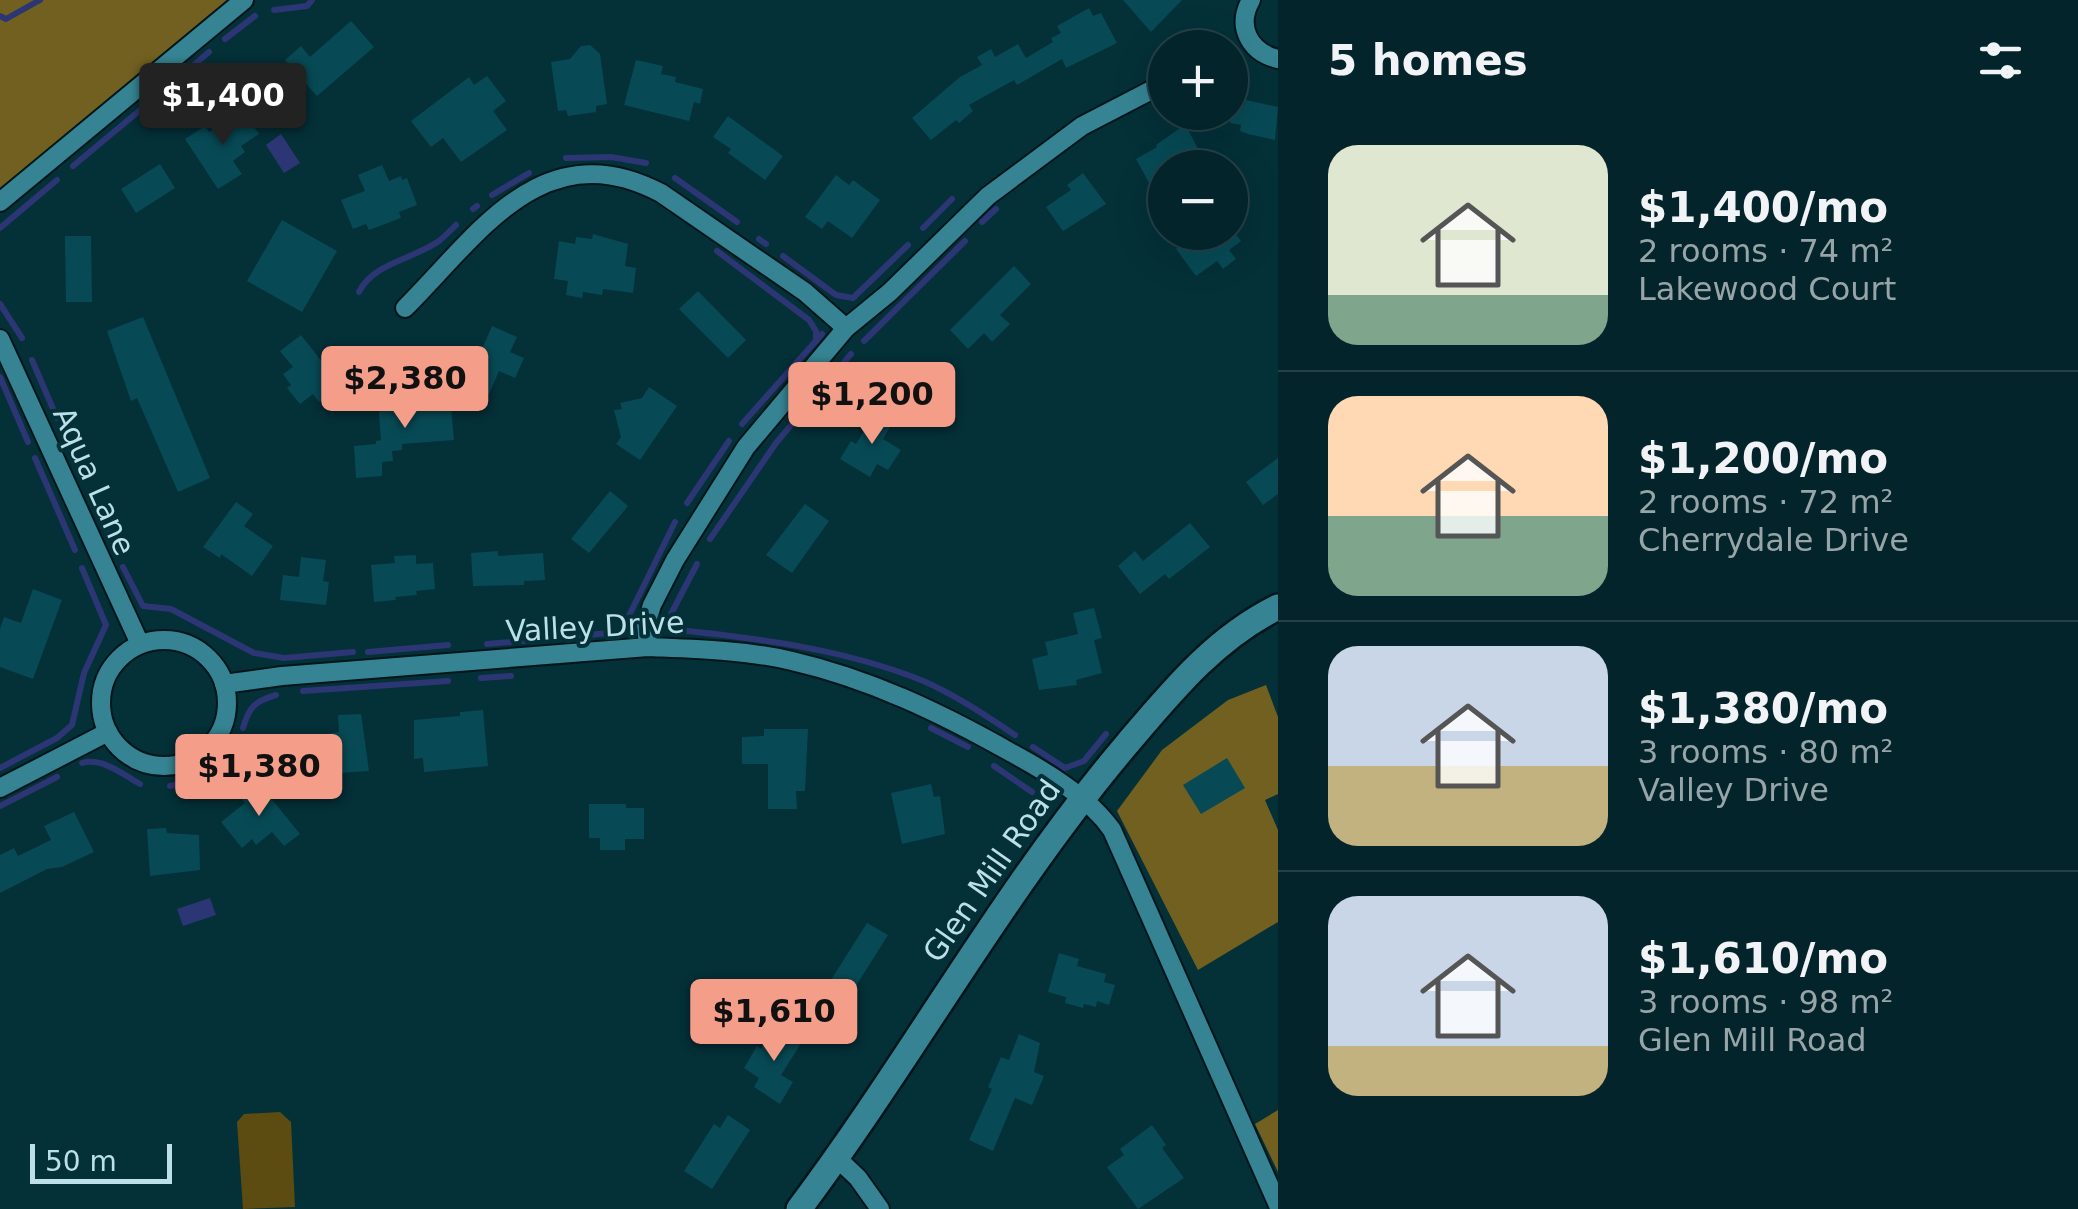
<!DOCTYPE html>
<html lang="en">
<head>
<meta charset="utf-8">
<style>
  :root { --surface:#03242a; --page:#0d2c32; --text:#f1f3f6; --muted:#97a4a8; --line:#244147; --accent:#f49e8a }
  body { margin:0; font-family:"DejaVu Sans",sans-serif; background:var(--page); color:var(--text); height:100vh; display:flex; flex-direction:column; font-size:38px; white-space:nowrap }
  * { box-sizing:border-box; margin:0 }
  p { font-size:32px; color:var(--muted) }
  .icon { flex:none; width:55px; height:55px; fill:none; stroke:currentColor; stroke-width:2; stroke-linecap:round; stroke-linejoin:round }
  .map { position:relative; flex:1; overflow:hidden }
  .details { display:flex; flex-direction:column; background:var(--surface); width:800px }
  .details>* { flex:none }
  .tools { position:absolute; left:1148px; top:30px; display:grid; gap:20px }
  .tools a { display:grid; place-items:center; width:100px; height:100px; border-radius:50%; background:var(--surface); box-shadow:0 10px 40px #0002,0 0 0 2px var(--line); font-size:50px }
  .scale { position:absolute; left:30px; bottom:25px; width:142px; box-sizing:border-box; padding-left:10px; border:5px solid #bce0e8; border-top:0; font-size:28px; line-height:35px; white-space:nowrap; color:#bce0e8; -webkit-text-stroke:8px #043038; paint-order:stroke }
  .price { position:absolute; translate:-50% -85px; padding:0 22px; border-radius:10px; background:var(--accent); color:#111; font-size:32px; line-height:65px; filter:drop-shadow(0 2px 5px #0008) }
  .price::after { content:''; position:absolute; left:50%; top:60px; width:30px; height:22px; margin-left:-15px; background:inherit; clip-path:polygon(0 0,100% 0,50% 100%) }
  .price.current { background:#222; color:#fff }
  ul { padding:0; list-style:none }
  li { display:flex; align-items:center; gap:30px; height:250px; padding:0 50px }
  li+li { border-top:2px solid var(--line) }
  li span { display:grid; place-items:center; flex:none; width:280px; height:200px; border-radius:30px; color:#555 }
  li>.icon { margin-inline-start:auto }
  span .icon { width:120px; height:120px; fill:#fffc; stroke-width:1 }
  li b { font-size:42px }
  h2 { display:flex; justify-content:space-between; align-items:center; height:120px; padding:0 50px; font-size:42px }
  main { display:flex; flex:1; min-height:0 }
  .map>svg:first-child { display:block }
</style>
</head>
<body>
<main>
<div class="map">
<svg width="1278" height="1209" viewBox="0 0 1278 1209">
  <rect width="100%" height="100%" fill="#043038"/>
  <path fill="#5c4c11" d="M280,1112L291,1122L295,1207L243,1209L237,1122L244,1114Z"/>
  <g fill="#716020">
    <path d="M0,0H244L0,202Z"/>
    <path d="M1266,685L1278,717V794L1265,800L1278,830V922L1198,970L1117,811L1162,750L1228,700Z"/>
    <path d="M1278,1110V1172L1255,1124Z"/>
  </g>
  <g fill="#2d3674">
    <path d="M281,134L300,163L284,173L266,145Z"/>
    <path d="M210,898L216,915L183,926L177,909Z"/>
  </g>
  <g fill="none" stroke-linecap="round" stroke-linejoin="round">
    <g stroke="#2d3674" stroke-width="6">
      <path d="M274,10L307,6L312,0"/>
      <path d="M0,16L6,19L40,0"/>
      <path d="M225,39L255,16"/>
      <path d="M167,88L209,52"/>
      <path d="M566,158L611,157L646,163"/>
      <path d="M73,166L151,101"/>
      <path d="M675,178L737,222"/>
      <path d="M492,195L529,173"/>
      <path d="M473,209L477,206"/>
      <path d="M982,222L996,209"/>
      <path d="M0,228L57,180"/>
      <path d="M923,228L952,199"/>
      <path d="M759,239L766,244"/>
      <path d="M717,251L809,320L816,331V341"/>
      <path d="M783,256L836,295L853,298L908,245"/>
      <path d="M359,292C373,263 414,259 439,241C445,236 451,230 456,225"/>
      <path d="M0,304L22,338"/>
      <path d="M864,341L965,241"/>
      <path d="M32,360L57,418"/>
      <path d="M0,377L28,442"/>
      <path d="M742,424L822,334"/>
      <path d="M65,437L82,475"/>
      <path d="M35,458L75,550"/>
      <path d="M94,501L116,550"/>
      <path d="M687,503L729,441"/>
      <path d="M710,539L776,443L851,354"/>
      <path d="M697,564L671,614L670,629C755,638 840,648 921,680C954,694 985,715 1015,735"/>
      <path d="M123,567L143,606L171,609L254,653L284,658L353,652"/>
      <path d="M487,644L621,632L675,522"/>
      <path d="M368,652L448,645"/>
      <path d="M481,678L511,676"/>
      <path d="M303,691L448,681"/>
      <path d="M243,728C249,707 255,701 276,695"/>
      <path d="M931,728L968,747"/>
      <path d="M1033,747L1065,768L1084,761L1106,734"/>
      <path d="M82,763C102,757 124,775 140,784"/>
      <path d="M994,766L1032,792"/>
      <path d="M0,768L57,738L72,725L84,673L106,625L82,568"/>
      <path d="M170,786C200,780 214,767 234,746"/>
      <path d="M0,806L57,777"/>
    </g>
  </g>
  <g fill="#074a55">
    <path d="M1123,0H1182L1151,32Z"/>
    <path d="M1089,8L1093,16L1101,13L1117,43L1066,68L1062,59L1017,85L1014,80L969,105L973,111L959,123L956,120L931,140L912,118L960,77L982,65L977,57L991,49L995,57L1018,44L1026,58L1053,42L1051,38L1061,33L1057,26Z"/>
    <path d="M351,21L374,47L317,96L285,60L301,46L310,57Z"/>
    <path d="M590,45L600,54L607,104L596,106V112L568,116L566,110L558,111L551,62L570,59L581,46Z"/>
    <path d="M636,60L663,66L661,74L676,77L675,82L703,89L700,104L694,102L689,121L624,105Z"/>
    <path d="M487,76L506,101L493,111L507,130L461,162L443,138L431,147L411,121L469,77L474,85Z"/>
    <path d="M1246,100L1278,107L1275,140L1248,134L1240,131L1241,125L1230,123V102L1244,105Z"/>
    <path d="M242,110L259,134L241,146L245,152L233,161L242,174L218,189L185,139L205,126L209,132Z"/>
    <path d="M728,116L783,156L765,180L728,153L731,149L713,137Z"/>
    <path d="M1180,128H1187L1208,168H1165V212L1136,159L1157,147L1156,145Z"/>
    <path d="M160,164L175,188L136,213L121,189Z"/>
    <path d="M382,165L389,181L401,176L402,180L407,178L417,205L399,212L401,218L369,230L366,224L353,229L341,200L365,191L358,175Z"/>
    <path d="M1083,173L1106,204L1063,231L1046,207L1071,190L1067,185Z"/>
    <path d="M836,175L849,185L853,180L880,200L852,238L828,221L822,229L805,217Z"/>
    <path d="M282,220L337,251L302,312L247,281Z"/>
    <path d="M1198,232H1234L1241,241L1229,250L1236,259L1223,269L1217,261L1196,276L1176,249Z"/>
    <path d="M593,234L628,244L625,266L636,268L633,293L603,289L602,295L583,292L582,298L566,295L568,281L554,279L559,241L575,244L576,237L592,239Z"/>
    <path d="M65,236H91L92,302H66Z"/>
    <path d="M1014,266L1031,284L1000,315L1010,324L992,342L984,333L968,349L950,330Z"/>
    <path d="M698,291L746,340L728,358L679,309Z"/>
    <path d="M143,317L210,478L178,492L137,398L131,401L107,331Z"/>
    <path d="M492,326L517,337L510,352L524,358L515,378L499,371L489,394L467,384Z"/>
    <path d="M301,335L340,385L319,402L313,394L300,404L287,388L291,385L283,374L293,367L280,351Z"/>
    <path d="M649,387L677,406L640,460L616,444L621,437L614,410L622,409L620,403L642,398Z"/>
    <path d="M450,396L454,440L402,444V450L392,451L393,461L382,462V476L356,478L354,446L376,444V441L381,440L378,402Z"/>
    <path d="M877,410L894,420L883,439L901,450L888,470L877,464L870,477L840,459L851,441L856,444Z"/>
    <path d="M1278,458V494L1263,505L1246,482Z"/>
    <path d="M610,491L628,506L589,553L571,539Z"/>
    <path d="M236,502L253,514L244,526L273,546L252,576L221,554L220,558L203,547Z"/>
    <path d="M805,504L829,521L792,573L766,555Z"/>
    <path d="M1190,523L1210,547L1169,579L1165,574L1140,594L1118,566L1135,551L1143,561Z"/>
    <path d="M498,551V556L543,553L545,580L524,581V585L473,586L471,553Z"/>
    <path d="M416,555V564L433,563L435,589L416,591L417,595L395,597L396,600L374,602L371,565L395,563L394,556Z"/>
    <path d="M301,557L326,560L323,581L329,582L326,605L280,600L283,575L299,577Z"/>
    <path d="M33,589L62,600L33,679L0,667V629L4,617L21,623Z"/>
    <path d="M1094,608L1102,638L1094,640L1102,673L1076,680L1077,685L1039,690L1032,659L1048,655L1045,642L1078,634L1073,613Z"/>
    <path d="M483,710L488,766L424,772L423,758L414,759V720L460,716V712Z"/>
    <path d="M361,714L369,771L310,775L308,737L339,732L338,715Z"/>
    <path d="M764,729H808L805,791H796L797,809H768V764H742V737L764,736Z"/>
    <path d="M1227,758L1245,788L1201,814L1183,785Z"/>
    <path d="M257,781L300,834L284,846L272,832L256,845L252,839L242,848L221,822L245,803L238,795Z"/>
    <path d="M931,784L934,797L940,796L945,834L902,844L891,793Z"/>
    <path d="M589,804H626V808H644V839H625V850H600V838H589Z"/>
    <path d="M74,812L94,852L62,867L47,869L0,893V855L14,848L18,856L51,840L44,826Z"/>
    <path d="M166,828L167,833L199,835L200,870L150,876L147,829Z"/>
    <path d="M867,923L888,935L852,992L831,980Z"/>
    <path d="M1059,953L1079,959L1077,966L1106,974L1104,982L1115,985L1109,1005L1097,1001L1096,1007L1084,1004L1083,1008L1065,1003L1066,997L1048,992Z"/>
    <path d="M776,1025L802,1042L781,1075L793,1082L780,1104L754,1087L759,1078L744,1068L757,1046L761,1049Z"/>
    <path d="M1019,1034L1040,1043L1034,1072L1044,1076L1032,1105L1015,1098L993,1151L969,1140L992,1089L988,1087L1001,1057L1009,1060Z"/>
    <path d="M728,1115L750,1130L712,1189L684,1171L714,1124L720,1128Z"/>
    <path d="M1152,1125L1166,1145L1162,1148L1184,1178L1138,1209L1107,1167L1124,1155L1120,1149Z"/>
  </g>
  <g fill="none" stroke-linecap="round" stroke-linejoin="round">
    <defs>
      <g id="minor">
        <path d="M1251,0C1236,26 1249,52 1278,59"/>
        <path d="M0,202L244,0"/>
        <path d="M405,308C479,234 543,131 661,193L805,292L846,328"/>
        <path d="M0,339L140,644"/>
        <circle cx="164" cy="703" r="63"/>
        <path d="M648,647L646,624L652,605L675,560L746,447L846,328L890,292L988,196L1082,126L1165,83"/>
        <path d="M224,684L282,676L648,647C696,649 746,650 792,661C870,679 941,713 1010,752C1045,771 1089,797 1112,830L1278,1205"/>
        <path d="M0,788L108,732"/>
        <path d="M837,1158L858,1178L880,1209"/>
      </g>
      <path id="secondary" d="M799,1209C913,1057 1004,889 1127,744C1172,691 1215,638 1278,607"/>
    </defs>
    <use href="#minor" stroke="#00161b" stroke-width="22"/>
    <use href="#secondary" stroke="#00161b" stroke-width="30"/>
    <use href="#minor" stroke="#368493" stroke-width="18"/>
    <use href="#secondary" stroke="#368493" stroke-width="25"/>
  </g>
  <g text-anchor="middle" stroke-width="8" stroke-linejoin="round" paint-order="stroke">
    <g font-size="30" fill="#bce0e8" stroke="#043038">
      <text transform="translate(94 481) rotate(66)" y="10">Aqua Lane</text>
      <text transform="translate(595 627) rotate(-3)" y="10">Valley Drive</text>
      <text transform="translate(992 871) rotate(-55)" y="10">Glen Mill Road</text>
    </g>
  </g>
</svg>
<div class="tools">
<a>+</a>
<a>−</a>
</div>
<div class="scale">50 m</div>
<b class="price current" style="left:223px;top:148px">$1,400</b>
<b class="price" style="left:405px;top:431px">$2,380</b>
<b class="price" style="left:872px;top:447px">$1,200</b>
<b class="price" style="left:259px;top:819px">$1,380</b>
<b class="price" style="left:774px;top:1064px">$1,610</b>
</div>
<section class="details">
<h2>5 homes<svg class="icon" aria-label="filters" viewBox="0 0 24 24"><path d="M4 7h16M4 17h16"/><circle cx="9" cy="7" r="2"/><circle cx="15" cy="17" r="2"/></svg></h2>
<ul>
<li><span style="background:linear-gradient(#dfe7d0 75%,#7fa58c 0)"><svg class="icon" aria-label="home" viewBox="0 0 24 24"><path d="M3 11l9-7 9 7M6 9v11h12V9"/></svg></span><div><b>$1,400/mo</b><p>2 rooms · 74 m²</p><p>Lakewood Court</p></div></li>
<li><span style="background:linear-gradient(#ffd9b3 60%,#7fa58c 0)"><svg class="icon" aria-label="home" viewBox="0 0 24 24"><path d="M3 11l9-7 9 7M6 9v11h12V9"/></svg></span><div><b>$1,200/mo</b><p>2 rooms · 72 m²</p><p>Cherrydale Drive</p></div></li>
<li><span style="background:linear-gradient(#c9d6e8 60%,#c2b280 0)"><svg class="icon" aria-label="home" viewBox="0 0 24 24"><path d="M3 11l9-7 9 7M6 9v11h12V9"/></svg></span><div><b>$1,380/mo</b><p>3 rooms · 80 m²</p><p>Valley Drive</p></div></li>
<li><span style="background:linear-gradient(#c9d6e8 75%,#c2b280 0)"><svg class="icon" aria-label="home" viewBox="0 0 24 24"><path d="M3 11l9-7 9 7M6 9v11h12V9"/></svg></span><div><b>$1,610/mo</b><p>3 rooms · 98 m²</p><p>Glen Mill Road</p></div></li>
</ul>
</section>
</main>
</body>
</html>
